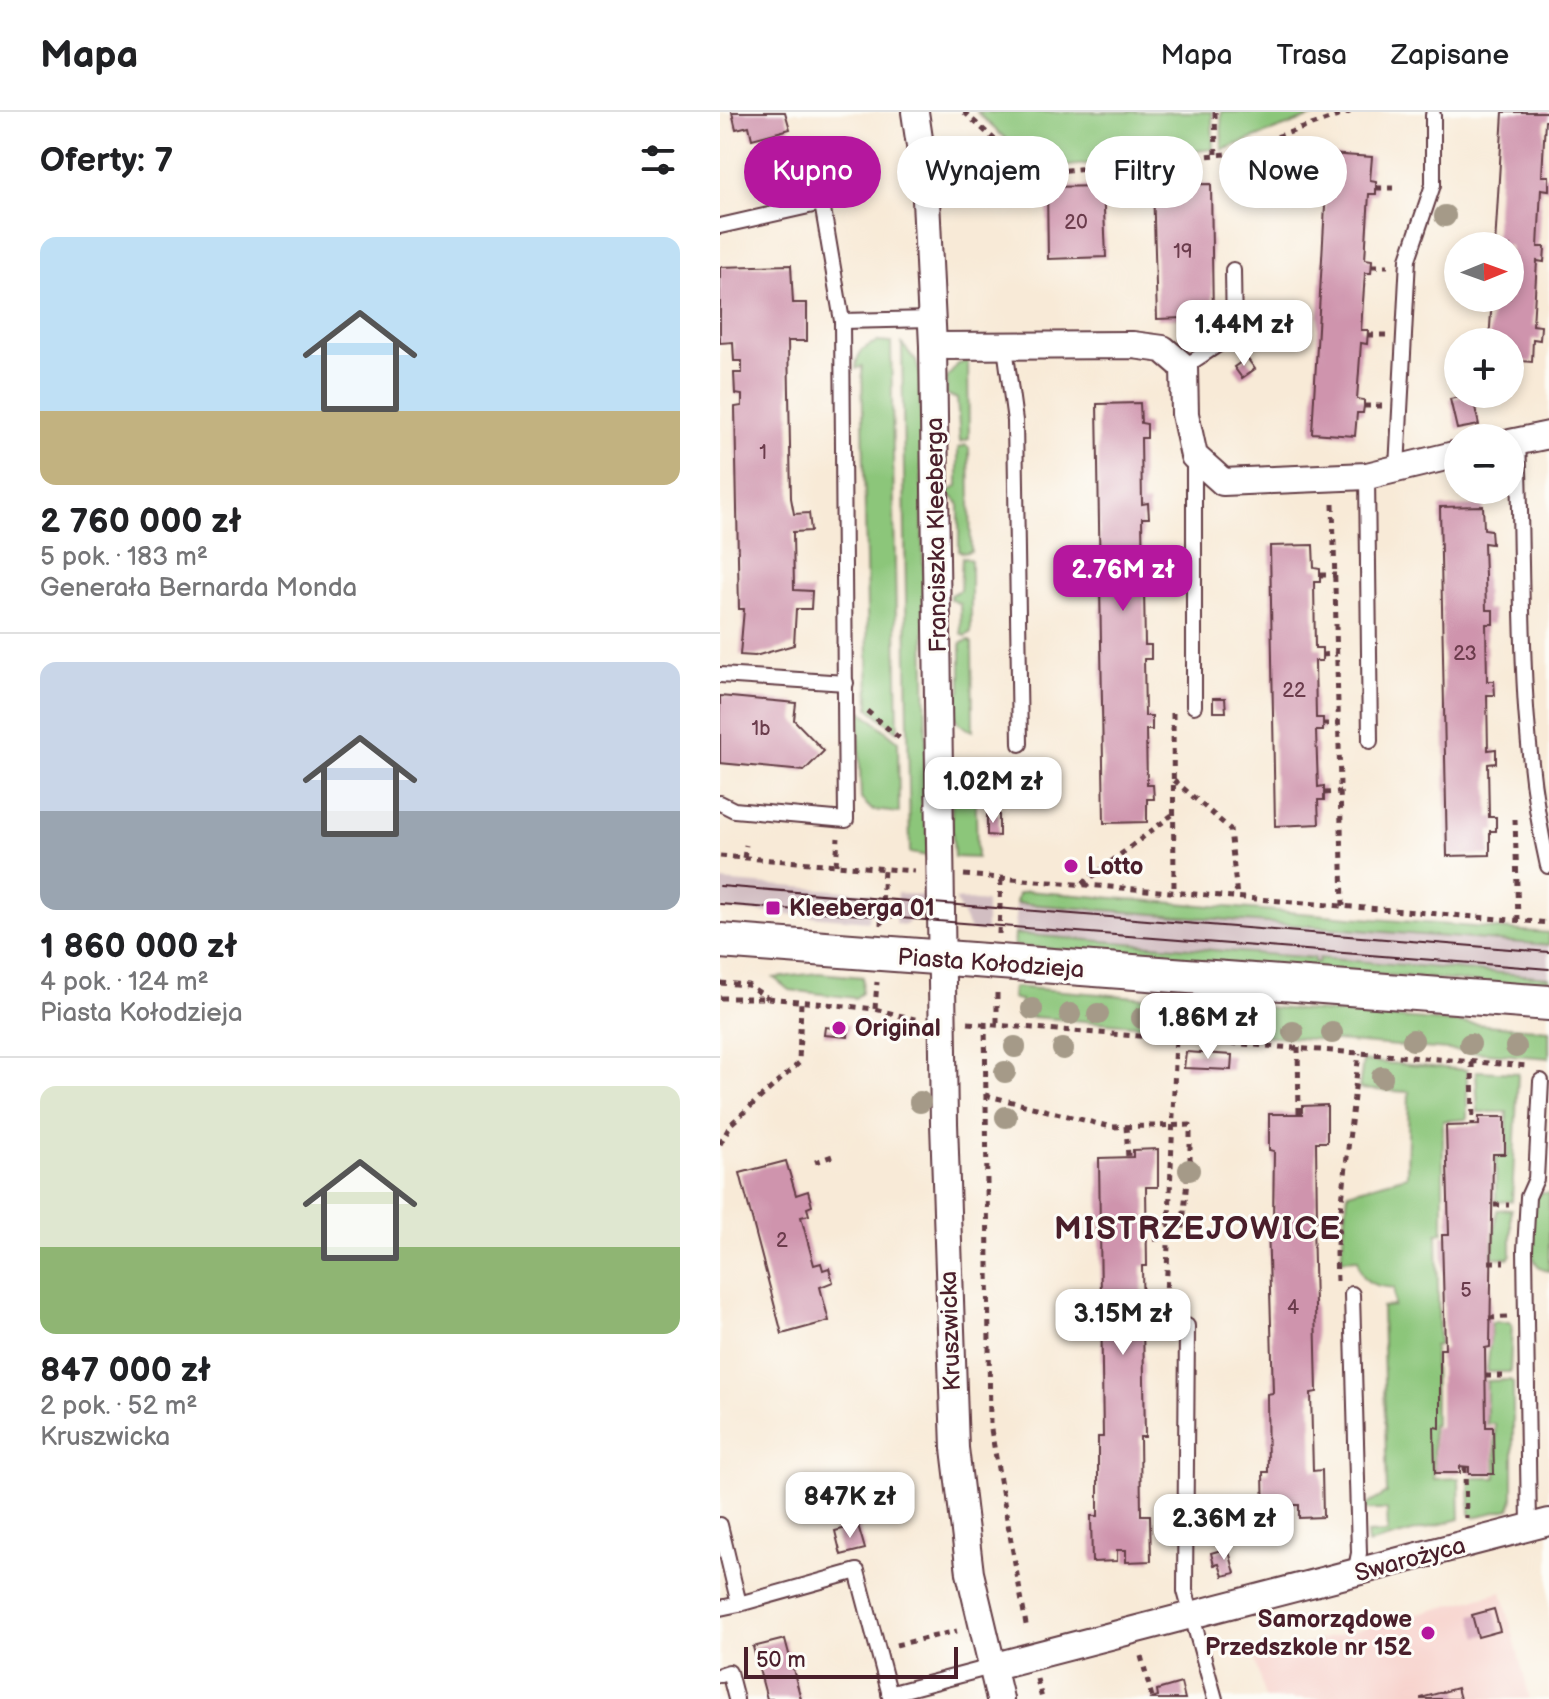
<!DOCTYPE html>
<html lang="pl">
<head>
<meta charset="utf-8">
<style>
  :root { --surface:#fff; --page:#f6f6f6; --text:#202124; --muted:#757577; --line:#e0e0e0; --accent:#b5179e }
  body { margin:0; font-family:"Balsamiq Sans",sans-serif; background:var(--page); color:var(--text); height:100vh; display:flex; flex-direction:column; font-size:30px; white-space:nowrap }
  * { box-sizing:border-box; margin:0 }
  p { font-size:26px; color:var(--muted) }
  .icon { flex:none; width:44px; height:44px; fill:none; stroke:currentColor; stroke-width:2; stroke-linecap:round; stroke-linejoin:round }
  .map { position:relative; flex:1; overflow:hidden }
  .sheet { display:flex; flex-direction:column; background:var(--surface); width:720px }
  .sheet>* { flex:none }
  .top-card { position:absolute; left:24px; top:24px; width:684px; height:72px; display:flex; gap:16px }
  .needle { width:52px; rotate:89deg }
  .buttons { position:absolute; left:724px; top:120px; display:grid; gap:16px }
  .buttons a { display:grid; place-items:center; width:80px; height:80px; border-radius:50%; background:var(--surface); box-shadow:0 4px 12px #0003; font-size:40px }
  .scale { position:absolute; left:24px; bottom:20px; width:214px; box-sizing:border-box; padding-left:8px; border:4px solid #4a1f2b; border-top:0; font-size:22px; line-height:28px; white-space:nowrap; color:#4a1f2b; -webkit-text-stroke:6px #fdfcf7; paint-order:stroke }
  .price { position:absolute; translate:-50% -68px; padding:0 18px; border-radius:16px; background:#fff; color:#222; font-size:26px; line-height:52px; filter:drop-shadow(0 2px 4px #0008) }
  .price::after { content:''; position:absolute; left:50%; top:48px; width:24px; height:18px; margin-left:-12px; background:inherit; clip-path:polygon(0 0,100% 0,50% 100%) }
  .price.on { background:var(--accent); color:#fff }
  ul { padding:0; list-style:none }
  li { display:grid; align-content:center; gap:16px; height:424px; padding:0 40px }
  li+li { border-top:2px solid var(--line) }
  li span { display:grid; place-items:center; height:248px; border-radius:16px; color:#555 }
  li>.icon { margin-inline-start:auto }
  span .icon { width:144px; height:144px; fill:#fffc; stroke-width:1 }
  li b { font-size:34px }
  h2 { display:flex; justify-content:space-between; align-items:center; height:96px; padding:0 40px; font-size:34px }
  .tag { padding:0 28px; border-radius:36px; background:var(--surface); box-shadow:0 4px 12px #0003; font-size:28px; line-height:72px }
  .tag.on { background:var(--accent); color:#fff }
  header { display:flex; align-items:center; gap:48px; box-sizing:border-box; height:112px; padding:0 40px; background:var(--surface); border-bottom:2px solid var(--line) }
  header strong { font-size:38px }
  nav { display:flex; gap:44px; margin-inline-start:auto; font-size:28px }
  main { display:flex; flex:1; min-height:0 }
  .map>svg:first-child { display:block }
</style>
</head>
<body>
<header>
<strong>Mapa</strong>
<nav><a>Mapa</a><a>Trasa</a><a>Zapisane</a></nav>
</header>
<main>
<section class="sheet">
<h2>Oferty: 7<svg class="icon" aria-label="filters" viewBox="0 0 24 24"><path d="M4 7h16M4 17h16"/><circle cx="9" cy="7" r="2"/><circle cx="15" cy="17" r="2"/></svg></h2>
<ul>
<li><span style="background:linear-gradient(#bfe0f5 70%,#c2b280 0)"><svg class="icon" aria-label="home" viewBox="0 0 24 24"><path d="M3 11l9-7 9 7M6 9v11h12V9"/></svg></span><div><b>2 760 000 zł</b><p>5 pok. · 183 m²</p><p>Generała Bernarda Monda</p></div></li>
<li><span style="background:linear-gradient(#c9d6e8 60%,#9aa5b1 0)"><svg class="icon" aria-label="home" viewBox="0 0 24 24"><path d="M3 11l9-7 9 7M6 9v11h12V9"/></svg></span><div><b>1 860 000 zł</b><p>4 pok. · 124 m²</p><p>Piasta Kołodzieja</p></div></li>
<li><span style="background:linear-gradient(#dfe7d0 65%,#8fb573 0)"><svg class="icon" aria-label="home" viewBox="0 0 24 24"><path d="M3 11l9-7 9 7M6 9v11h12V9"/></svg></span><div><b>847 000 zł</b><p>2 pok. · 52 m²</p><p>Kruszwicka</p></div></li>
</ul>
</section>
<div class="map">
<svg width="829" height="1587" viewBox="0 0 829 1587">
  <rect width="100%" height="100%" fill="#fdfcf7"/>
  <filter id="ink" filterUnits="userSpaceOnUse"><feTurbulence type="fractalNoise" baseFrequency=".0125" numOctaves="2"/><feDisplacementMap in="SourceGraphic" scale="16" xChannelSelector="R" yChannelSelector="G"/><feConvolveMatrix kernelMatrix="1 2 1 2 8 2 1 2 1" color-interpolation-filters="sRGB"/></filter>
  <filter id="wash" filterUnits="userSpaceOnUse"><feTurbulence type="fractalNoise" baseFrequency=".006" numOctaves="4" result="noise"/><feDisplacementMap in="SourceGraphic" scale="32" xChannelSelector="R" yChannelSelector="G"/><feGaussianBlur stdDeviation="1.8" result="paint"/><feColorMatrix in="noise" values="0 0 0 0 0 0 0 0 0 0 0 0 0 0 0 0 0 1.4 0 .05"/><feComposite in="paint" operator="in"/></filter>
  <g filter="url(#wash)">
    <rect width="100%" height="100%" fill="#f8ead7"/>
    <path fill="#f7d0ca" d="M782,1480L810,1587H545L534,1545Z"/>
    <g fill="#d2bec2">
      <path d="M0,769L151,781L149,809L0,797Z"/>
      <path d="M177,781L205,784L200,798L186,813L175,812Z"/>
      <path d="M235,787L266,790V820L250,818Z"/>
      <path d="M296,791L829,833V865L600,846L599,851H594L593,846L295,822Z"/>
    </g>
    <g fill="#8cc67a" stroke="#6b7252" stroke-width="2">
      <path d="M257,0H492L493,37L341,55C306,48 282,25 257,0Z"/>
      <path d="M501,0H605L502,38Z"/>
      <path d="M157,230L171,231L178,620L149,596L142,254L136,257C136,243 144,234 157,230Z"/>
      <path d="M182,232L196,249L200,262L208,744L190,741Z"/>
      <path d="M248,249L249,327L240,330L237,287L226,282L227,266L238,252Z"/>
      <path d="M246,333L249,336L251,439L244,441L239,439V391L227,381L238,374V336Z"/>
      <path d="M242,445L251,448V521L244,524L241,521L240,492L230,487V483L240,478Z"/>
      <path d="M249,528L252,531L253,619C237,614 231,602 231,585L241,579V531Z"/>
      <path d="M138,596L178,629L179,701L152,698L141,687Z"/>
      <path d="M255,650L257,746L234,745C233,714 222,668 255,650Z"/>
      <path d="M306,779L829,821V833L296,791L298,782Z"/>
      <path d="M295,822L594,846V850L598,851L599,846L829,865V876L294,834Z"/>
      <path d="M98,861L143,865L142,881L135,886L69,878L54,866Z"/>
      <path d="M293,875L829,918V946L301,904V889L292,886Z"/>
      <path d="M643,949L747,958V1007L723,1009V1120L717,1121L719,1233L714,1234L715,1313L712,1314L714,1367L739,1366L740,1407L648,1432L647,1422L668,1421L667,1398H643V1395L667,1381L662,1195L674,1194V1176C653,1174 640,1171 638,1147L621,1148L628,1080L687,1064L689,980L639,977Z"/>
      <path d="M756,959L798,961L792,1089L776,1090V1045L788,1044L787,1000H758Z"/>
      <path d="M822,1081H829V1159C800,1154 813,1105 815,1084Z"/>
      <path d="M791,1097V1142L789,1146L772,1145L777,1098Z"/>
      <path d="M772,1210H789L792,1214L790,1260H767Z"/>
      <path d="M790,1268L793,1271V1387L790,1397L754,1405L750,1402L749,1366H776L775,1312H767V1269Z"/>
    </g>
    <g id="blocks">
      <g fill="#cf94ad">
        <path d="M12,0H65L70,17L32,27L29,14L16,17Z"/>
        <path d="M783,0H829V9H825L822,64H829V78L821,77L818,135H825L824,150L817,149L813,213L821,214L820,228L813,227L812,250L790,248V230H769L772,186H790V134H775Z"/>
        <path d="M608,42L652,45L650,68L656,69V82H649L645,147L652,148L651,161H645L641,218H648L647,232L641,231L637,287L644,288V294L643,301H637L635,324L592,321Z"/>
        <path d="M491,72L493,205L437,207L433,73Z"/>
        <path d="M383,74L386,145L328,147L327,75Z"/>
        <path d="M71,153L73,191H87V229H68L71,386L74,402L89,401L91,419L73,420L74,478L92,479L91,497H76L74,533L35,544L20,543L24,497H19L15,295L22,294V283L15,282L14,261H22V249H14L13,230L0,231V155Z"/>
        <path d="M527,246L535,257L522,266L514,255Z"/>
        <path d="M752,282L759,313L737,317L730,287Z"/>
        <path d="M420,291L421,311L427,312V326H421L422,392L428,391L429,406H422L423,462H430V477H424L425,533H431V547H424L425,604H432V618H426L427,673H433L434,687H427V710L384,711L377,292Z"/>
        <path d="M763,394L764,417L771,418L772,432L764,431L766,498H773V512H766L767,569H774L775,583H767L768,638L776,637V651L768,652L769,705H776V719H770V743L727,744L720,395Z"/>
        <path d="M593,433L594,456L600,457V470H594L595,536H602V549H595L596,606H603V619H596L598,675L604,674V688H598L599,712L555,714L550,434Z"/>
        <path d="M0,584L76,591L74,608L104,639L84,659L0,651Z"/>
        <path d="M493,586H505L506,600H493Z"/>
        <path d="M267,702H279V724L267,723Z"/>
        <path d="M114,911L129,913L128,925L104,923L105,915L114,916Z"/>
        <path d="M466,940L512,943L511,958L464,956Z"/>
        <path d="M607,993V1030H596L597,1109H593L597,1280L591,1281L593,1359L602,1358L603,1405L579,1406V1393H569V1406H544L543,1360H548L547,1282L553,1281L548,1111L553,1110L554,1039L549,1038V1002H582V994Z"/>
        <path d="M759,1005H785V1042H773L770,1235L765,1236L766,1315H773L774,1362H749V1355L740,1354V1361H715L714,1315L720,1316V1237H725L722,1123H729L726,1014L759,1013Z"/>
        <path d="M438,1037V1075H426L427,1154H422L425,1325H420L421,1403H430L431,1449L406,1450V1438H397V1449L372,1450L371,1404H378V1325H383L379,1046L413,1045V1038Z"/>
        <path d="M66,1049L76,1083L88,1079L92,1094L87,1096L89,1103L81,1105L94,1153L101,1151L103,1158L109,1156L113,1170L100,1175L109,1209L62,1222L20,1061Z"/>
        <path d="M138,1413L145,1437L121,1443L115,1419Z"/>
        <path d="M508,1436L515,1461L503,1464L499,1452L494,1453L491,1441Z"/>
        <path d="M774,1497L780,1519L758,1525L752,1503Z"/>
        <path d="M65,1527L81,1587H47L33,1535Z"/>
        <path d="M461,1571L465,1587H429L438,1584L437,1578Z"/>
        <path d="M737,1576L740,1587H701V1586Z"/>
      </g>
    </g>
  </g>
  <g filter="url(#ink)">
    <use href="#blocks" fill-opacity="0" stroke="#643d45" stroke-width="2"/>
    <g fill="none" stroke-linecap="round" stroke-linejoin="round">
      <defs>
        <g id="service">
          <path d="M0,114L102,91L122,209L126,708L14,698L0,691"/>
          <path d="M122,209L212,207"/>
          <path d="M285,235L295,309L300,632"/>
          <path d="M464,255L514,222L513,158"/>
          <path d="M798,329C804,471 796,616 828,754"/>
          <path d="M677,356L688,147L713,73V3"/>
          <path d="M647,364L650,629"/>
          <path d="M0,563L126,571"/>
          <path d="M474,594V344"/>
          <path d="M632,1182L639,1441L635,1461"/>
          <path d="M467,1214L465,1479L495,1587"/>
          <path d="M0,1413L19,1492L137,1459L171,1587"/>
          <path d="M809,1415L805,1138L808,1085L816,1067L821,969"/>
          <path d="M0,1496L19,1492"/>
          <path d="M0,1563L9,1560L16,1587"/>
          <path d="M169,1582L271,1555"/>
        </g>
        <g id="minor">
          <path d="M195,0L205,67L213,234L224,1011L235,1336L250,1461L280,1587"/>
          <path d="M213,234L413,233L443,237L464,255L465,302L474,344L503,370L647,364L738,342"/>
          <path d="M790,331L829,323"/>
          <path d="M271,1555L829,1410"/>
        </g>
        <path id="tertiary" d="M0,829L829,891"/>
      </defs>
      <use href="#service" stroke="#643d45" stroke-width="18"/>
      <use href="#minor" stroke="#643d45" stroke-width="30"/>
      <use href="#tertiary" stroke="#643d45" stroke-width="38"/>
      <g stroke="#643d45" stroke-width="5" stroke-dasharray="6 6" stroke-linecap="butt">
        <path d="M244,0L293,44L338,59L506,42L630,0"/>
        <path d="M495,0L496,43"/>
        <path d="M656,76H673"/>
        <path d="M652,154H668"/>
        <path d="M648,223H666"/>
        <path d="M644,294H662"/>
        <path d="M613,392L623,794"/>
        <path d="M600,463H616"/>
        <path d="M602,543L617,542"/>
        <path d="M147,599L183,629"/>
        <path d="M453,601L454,780"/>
        <path d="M603,612H619"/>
        <path d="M454,668L510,717L517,785"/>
        <path d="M604,681L620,680"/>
        <path d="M795,707L798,808"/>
        <path d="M0,744L194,759"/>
        <path d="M24,746L26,733"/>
        <path d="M116,753L118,726"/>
        <path d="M244,763L829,811"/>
        <path d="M362,772L452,703"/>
        <path d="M161,813L164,757"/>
        <path d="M279,822L281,766"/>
        <path d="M0,871L28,873L48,886"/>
        <path d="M0,886H48L155,897L198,908"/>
        <path d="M155,897L157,870"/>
        <path d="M265,910L270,1312L307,1518"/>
        <path d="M248,911L808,954"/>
        <path d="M277,911V880"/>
        <path d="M578,935L579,1002"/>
        <path d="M752,950L753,1013"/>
        <path d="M265,983L391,1015L470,1013V1047L476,1058L467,1067L462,1124L427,1128"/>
        <path d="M406,1014L408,1045"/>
        <path d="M0,1032L11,1012L79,951L81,890"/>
        <path d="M95,1050L115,1043"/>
        <path d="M774,1093H789"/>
        <path d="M769,1150H784"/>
        <path d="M617,1169L616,1141L639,941"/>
        <path d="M769,1206L788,1205"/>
        <path d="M445,1211L456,925"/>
        <path d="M765,1264H787"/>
        <path d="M745,1355L746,1406"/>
        <path d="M153,1380L166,1376"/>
        <path d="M122,1388L135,1385"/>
        <path d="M176,1533L237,1519"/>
        <path d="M421,1544L432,1585"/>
        <path d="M317,1567L322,1587"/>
      </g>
      <use href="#service" stroke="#fff" stroke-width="14"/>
      <use href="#minor" stroke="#fff" stroke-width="26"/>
      <use href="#tertiary" stroke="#fff" stroke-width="34"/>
      <g stroke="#4a1f2b" stroke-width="2">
        <path d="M0,774L829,840"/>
        <path d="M0,792L829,857"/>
      </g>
    </g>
    <g fill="#a59a88">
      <circle cx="725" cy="104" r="11"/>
      <circle cx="244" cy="677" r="11"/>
      <circle cx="312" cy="897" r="11"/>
      <circle cx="350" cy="902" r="11"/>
      <circle cx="378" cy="902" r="11"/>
      <circle cx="422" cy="906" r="11"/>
      <circle cx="573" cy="920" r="11"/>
      <circle cx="612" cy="921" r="11"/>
      <circle cx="693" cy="928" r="11"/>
      <circle cx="750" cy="932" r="11"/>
      <circle cx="295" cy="935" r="11"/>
      <circle cx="796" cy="935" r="11"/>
      <circle cx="343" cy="937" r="11"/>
      <circle cx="285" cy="960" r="11"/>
      <circle cx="662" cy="965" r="11"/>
      <circle cx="200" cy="990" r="11"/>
      <circle cx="286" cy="1005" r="11"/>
      <circle cx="469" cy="1058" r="11"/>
    </g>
  </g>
  <g fill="#b5179e" stroke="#fdfcf7" stroke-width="3">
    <circle cx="351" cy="754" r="8"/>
    <rect x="45" y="788" width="16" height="16" rx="4"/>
    <circle cx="119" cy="916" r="8"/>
    <circle cx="708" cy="1521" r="8"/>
  </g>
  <g text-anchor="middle" stroke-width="6" stroke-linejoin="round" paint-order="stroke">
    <g font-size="20" fill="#6b3c4c">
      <text x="356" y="117">20</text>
      <text x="463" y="146">19</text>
      <text x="43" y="347">1</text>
      <text x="745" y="548">23</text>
      <text x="574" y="585">22</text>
      <text x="41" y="623">1b</text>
      <text x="62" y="1135">2</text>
      <text x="746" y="1185">5</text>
      <text x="573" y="1202">4</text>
    </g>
    <g font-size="24" fill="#4a1f2b" stroke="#fdfcf7">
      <text transform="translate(216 423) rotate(-91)" y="8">Franciszka Kleeberga</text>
      <text transform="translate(271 851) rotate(4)" y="8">Piasta Kołodzieja</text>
      <text transform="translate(230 1219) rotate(-92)" y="8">Kruszwicka</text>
      <text transform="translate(690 1447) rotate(-15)" y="8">Swarożyca</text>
    </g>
    <g font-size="24" font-weight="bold" fill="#4a1f2b" stroke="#fdfcf7" text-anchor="start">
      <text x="367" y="762">Lotto</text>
      <text x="69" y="804">Kleeberga 01</text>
      <text x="135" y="924">Original</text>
      <text x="692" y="1515" text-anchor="end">Samorządowe<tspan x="692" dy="28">Przedszkole nr 152</tspan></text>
    </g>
    <g font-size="32" font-weight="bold" letter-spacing="2" fill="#4a1f2b" stroke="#fdfcf7">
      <text x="478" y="1127">MISTRZEJOWICE</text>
    </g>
  </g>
</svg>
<div class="buttons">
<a><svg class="needle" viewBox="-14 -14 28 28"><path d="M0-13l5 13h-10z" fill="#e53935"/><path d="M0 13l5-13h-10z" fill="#757577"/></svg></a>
<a>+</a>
<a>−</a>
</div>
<div class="scale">50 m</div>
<b class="price" style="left:524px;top:256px">1.44M zł</b>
<b class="price on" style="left:403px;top:501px">2.76M zł</b>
<b class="price" style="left:273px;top:713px">1.02M zł</b>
<b class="price" style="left:488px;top:949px">1.86M zł</b>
<b class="price" style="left:403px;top:1245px">3.15M zł</b>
<b class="price" style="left:130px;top:1428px">847K zł</b>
<b class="price" style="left:504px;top:1450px">2.36M zł</b>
<div class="top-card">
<a class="tag on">Kupno</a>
<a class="tag">Wynajem</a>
<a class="tag">Filtry</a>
<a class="tag">Nowe</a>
</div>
</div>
</main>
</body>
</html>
